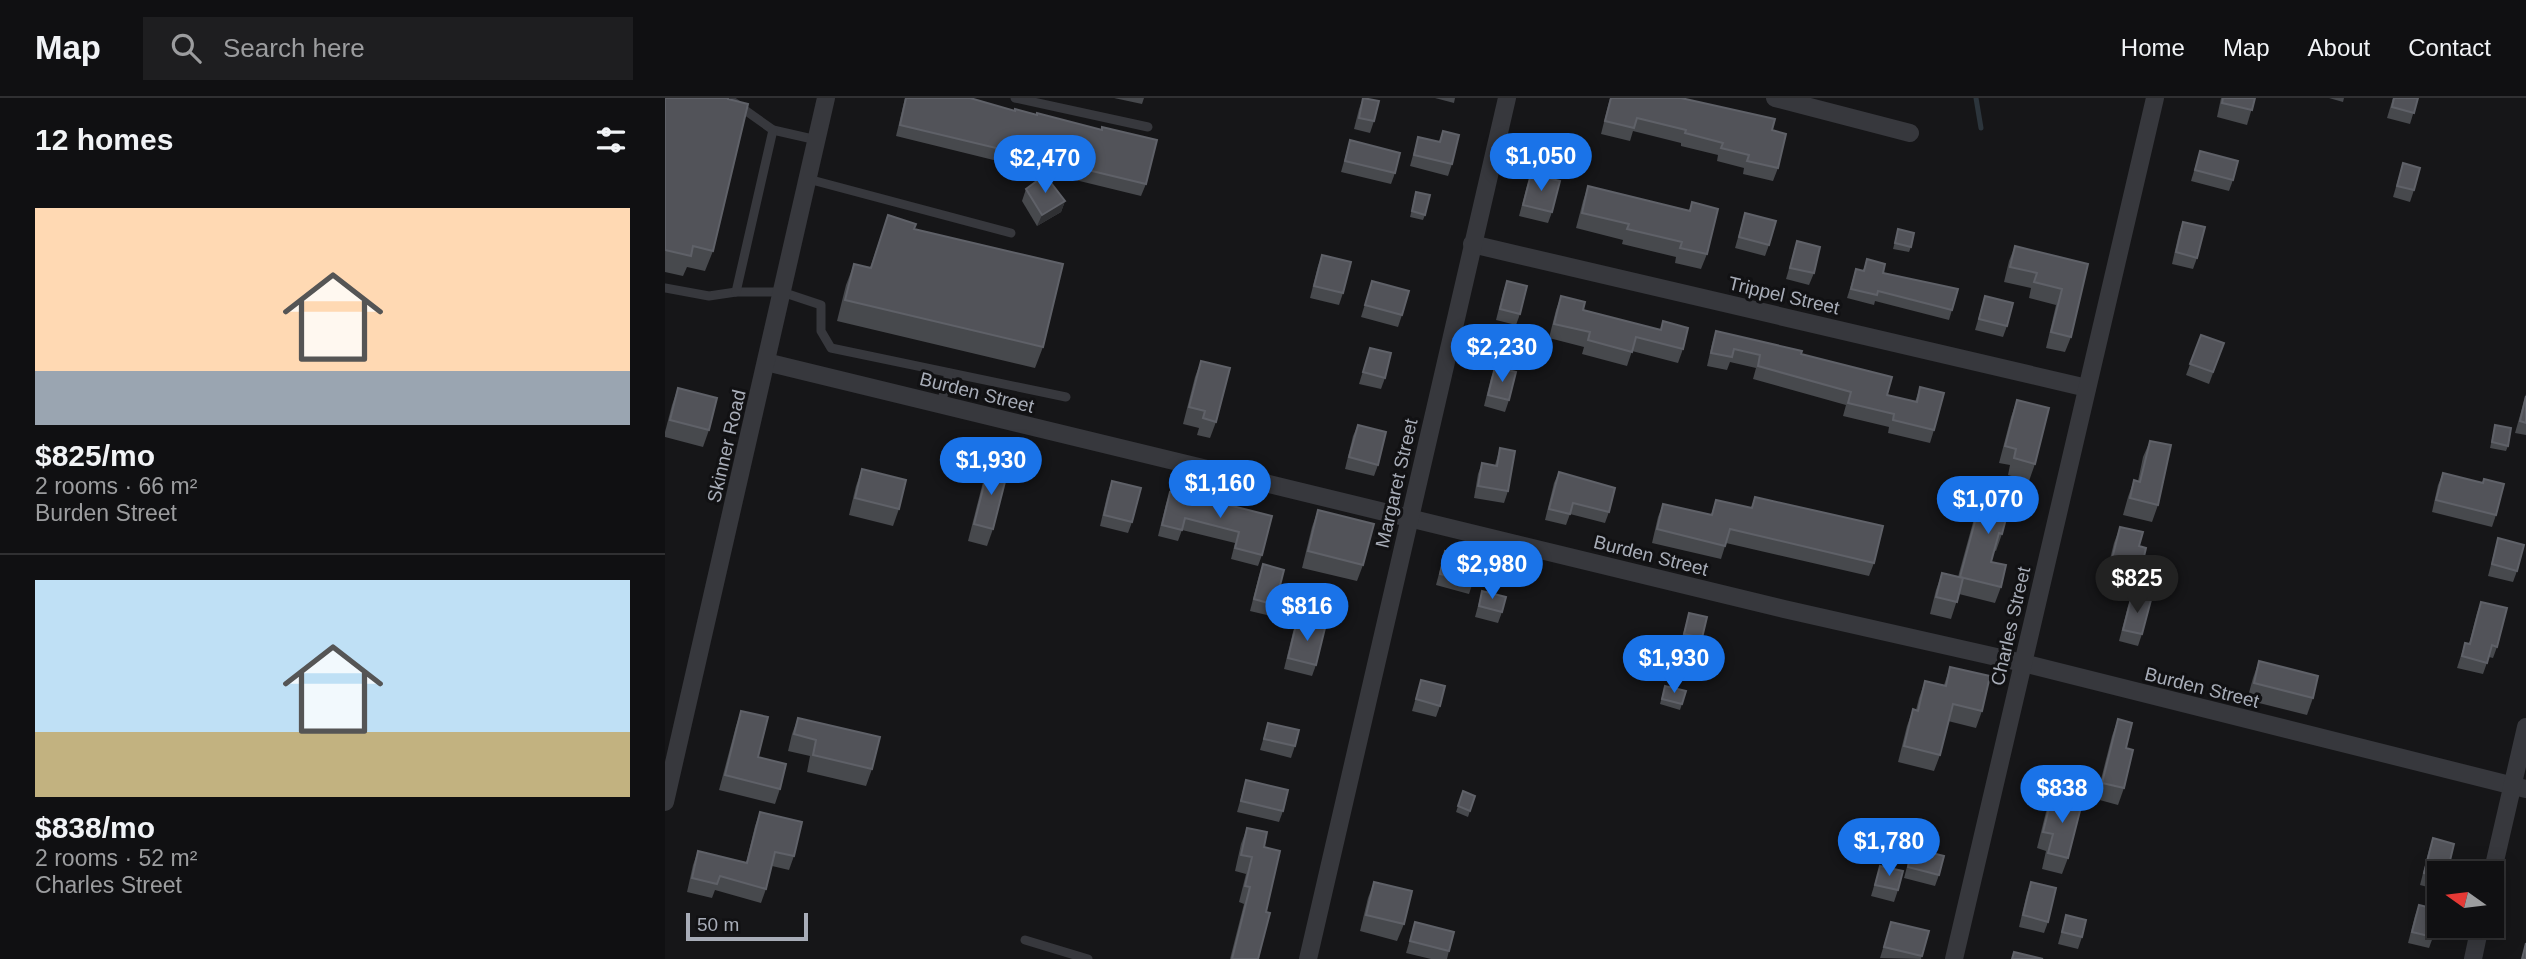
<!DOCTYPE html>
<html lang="en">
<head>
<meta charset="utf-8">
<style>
  :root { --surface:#101012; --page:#1e1e20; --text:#f1f3f6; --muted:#9c9d9f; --line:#303032; --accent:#1a73e8 }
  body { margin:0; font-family:Arial,sans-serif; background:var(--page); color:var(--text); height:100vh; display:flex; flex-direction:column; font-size:26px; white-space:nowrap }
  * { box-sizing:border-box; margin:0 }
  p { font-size:23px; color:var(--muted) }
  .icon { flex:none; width:38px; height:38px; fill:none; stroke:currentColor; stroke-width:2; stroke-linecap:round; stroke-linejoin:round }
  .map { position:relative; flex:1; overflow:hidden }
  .drawer { display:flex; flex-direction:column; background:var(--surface); width:665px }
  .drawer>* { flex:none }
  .needle { width:46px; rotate:284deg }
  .buttons { position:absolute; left:1762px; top:763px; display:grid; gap:14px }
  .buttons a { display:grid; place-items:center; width:77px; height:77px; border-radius:0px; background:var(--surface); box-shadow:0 4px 18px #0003,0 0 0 2px var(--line); font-size:35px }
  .scale { position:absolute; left:21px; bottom:18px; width:122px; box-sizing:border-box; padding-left:7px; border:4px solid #a8adb8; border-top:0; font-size:19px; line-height:24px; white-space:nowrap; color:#a8adb8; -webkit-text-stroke:5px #111113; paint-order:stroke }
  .price { position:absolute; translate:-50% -60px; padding:0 16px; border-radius:24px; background:var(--accent); color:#fff; font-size:23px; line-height:46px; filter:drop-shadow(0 2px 4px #0008) }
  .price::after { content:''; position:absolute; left:50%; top:42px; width:21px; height:16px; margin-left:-10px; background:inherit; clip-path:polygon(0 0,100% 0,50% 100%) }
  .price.active { background:#222; color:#fff }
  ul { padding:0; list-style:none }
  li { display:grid; align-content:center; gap:14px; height:371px; padding:0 35px }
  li+li { border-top:2px solid var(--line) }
  li span { display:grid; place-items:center; height:217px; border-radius:0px; color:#555 }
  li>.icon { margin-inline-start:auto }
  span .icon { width:126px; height:126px; fill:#fffc; stroke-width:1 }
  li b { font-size:30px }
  h2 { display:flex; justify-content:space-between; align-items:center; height:84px; padding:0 35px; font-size:30px }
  header { display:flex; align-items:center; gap:42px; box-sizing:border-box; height:98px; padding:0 35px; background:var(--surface); border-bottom:2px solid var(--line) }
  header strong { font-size:33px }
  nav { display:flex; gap:38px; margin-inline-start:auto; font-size:24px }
  .search { width:490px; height:63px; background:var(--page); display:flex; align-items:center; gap:18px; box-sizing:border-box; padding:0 24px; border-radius:0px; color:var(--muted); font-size:26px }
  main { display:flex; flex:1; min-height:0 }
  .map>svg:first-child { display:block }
</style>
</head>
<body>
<header>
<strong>Map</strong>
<div class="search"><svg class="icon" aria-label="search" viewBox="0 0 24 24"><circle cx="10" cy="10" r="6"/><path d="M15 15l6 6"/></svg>Search here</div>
<nav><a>Home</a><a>Map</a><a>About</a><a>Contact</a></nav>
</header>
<main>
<section class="drawer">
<h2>12 homes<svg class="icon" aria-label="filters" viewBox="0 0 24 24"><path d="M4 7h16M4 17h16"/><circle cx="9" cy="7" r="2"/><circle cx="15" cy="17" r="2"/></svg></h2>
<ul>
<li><span style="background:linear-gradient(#ffd9b3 75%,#9aa5b1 0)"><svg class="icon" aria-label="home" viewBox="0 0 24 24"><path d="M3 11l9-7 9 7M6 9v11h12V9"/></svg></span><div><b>$825/mo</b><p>2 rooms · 66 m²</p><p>Burden Street</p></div></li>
<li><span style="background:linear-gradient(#bfe0f5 70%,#c2b280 0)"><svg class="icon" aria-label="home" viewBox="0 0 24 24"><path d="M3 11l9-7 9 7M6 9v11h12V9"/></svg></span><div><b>$838/mo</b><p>2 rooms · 52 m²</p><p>Charles Street</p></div></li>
</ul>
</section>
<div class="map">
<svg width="1861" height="861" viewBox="0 0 1861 861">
  <rect width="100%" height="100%" fill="#161618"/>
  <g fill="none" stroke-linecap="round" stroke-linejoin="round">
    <path stroke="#2c353c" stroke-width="5" d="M1311,0L1316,30"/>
    <g stroke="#37383d" stroke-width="9">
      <path d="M63,0L108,32L152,42"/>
      <path d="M350,0L483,29"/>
      <path d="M143,81L346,135"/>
      <path d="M0,190L44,198L71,194H117L156,207V233L166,250L401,299"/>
      <path d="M71,194L108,32"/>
      <path d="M276,306L284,275"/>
      <path d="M360,842L423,861"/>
    </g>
    <g stroke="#37383d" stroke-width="18">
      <path d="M1110,0L1245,35"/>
      <path d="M807,146L1422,290"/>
      <path d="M101,264L1119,511L1358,565L1861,691"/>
      <path d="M0,704L161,0"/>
      <path d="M1827,776L1861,629"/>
      <path d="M643,861L842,0"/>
      <path d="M1289,861L1490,0"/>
      <path d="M1808,861L1815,828"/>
    </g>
  </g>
  <g fill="#47494d">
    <path d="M0,0L48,153L40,173L22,169L18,178L0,174Z"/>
    <path d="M240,0H305L481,86L476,98L231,38Z"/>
    <path d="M449,0H479L477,6Z"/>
    <path d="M698,0L709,23L705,35L689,31L694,11Z"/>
    <path d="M770,0H790L789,5Z"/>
    <path d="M945,0H1016L1107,32L1113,70L1108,83L1078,76L1079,70L1052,63L1053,57L1016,48V45L968,33L965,43L936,36Z"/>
    <path d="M1556,0H1590L1582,27L1552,19Z"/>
    <path d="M1664,0H1679L1678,4Z"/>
    <path d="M1728,0H1753L1745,26L1722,20Z"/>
    <path d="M778,33L787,66L783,78L745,68L753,39L774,44Z"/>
    <path d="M685,42L730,75L726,86L676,74Z"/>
    <path d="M1535,53L1568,82L1564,93L1526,83Z"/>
    <path d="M1738,65L1749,92L1745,104L1728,99Z"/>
    <path d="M866,76L887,114L883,125L854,118L862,88Z"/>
    <path d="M923,88L1024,113L1027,104L1042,156L1036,171L1010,165L1011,159L957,146L958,142L911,130L918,103Z"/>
    <path d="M361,91L400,103L396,114L372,128L357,103Z"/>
    <path d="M751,94L760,117L758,122L745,119Z"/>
    <path d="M1080,115L1104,147L1100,158L1070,150Z"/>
    <path d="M223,117L249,131L378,249L370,270L172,223L181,187L189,166L205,170Z"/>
    <path d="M1518,124L1532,160L1528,171L1507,166L1514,135Z"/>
    <path d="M1233,131L1246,149L1244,154L1228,151Z"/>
    <path d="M1132,143L1149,175L1144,187L1121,181Z"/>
    <path d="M1350,148L1423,166L1406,239L1400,254L1381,250L1391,207L1364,200L1366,190L1339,184L1344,163Z"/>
    <path d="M657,157L678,195L674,207L645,200L653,168Z"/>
    <path d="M1202,161L1218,175L1287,212L1284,222L1210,203L1209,207L1182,200L1191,171L1198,173Z"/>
    <path d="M707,183L737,217L733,229L696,219Z"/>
    <path d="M842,183L855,216L851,227L831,222L838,194Z"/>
    <path d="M896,198L918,212L995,232L998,223L1018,251L1013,265L967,253L962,268L917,256L919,249L884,240L891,212Z"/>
    <path d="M1320,198L1342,228L1338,239L1310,232Z"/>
    <path d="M1051,233L1136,256L1222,297L1250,304L1255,289L1269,332L1265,345L1223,335L1224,329L1178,318L1181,307L1088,281L1091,270L1065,264L1062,272L1042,268L1047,246Z"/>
    <path d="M1536,237L1559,245L1544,286L1521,277Z"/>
    <path d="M705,250L720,280L716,291L694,286Z"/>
    <path d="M536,263L551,324L545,340L532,337L534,330L518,326L530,279Z"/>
    <path d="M830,269L844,302L840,314L819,308L826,280Z"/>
    <path d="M13,290L44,332L38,349L0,339V334L7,307Z"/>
    <path d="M1861,296V337L1850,335Z"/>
    <path d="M1352,302L1370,366L1364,383L1343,377L1345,367L1334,365L1346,319Z"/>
    <path d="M693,327L713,367L709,378L680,371L688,338Z"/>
    <path d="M1830,327L1843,348L1841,353L1825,350Z"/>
    <path d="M1485,343L1493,407L1487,424L1458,417L1463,399L1469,382L1473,383L1478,359Z"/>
    <path d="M835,350L843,393L839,405L809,400L813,376L817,365L830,367Z"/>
    <path d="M324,367L328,431L322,448L303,443L318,384Z"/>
    <path d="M197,371L234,411L228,428L184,417L191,388Z"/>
    <path d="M894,374L944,414L940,425L905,416L901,427L880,422L889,385Z"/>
    <path d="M1778,375L1817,385L1831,417L1827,429L1767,414L1773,387Z"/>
    <path d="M447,383L467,424L463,435L435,428L443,394Z"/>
    <path d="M1321,383L1337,436L1331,453L1329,452L1326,464L1336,489L1330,505L1294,496L1286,521L1265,516L1271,492L1277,475L1293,479L1315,399Z"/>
    <path d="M505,394L607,418L597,457L593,468L566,461L570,445L517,432L513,443L493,438L501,406Z"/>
    <path d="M1090,399L1209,465L1204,478L1061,445L1056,461L987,445L993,419L998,406L1046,417L1051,402L1086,410Z"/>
    <path d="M653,412L698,467L692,483L637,470L647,429Z"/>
    <path d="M1455,429L1474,448V480L1468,497L1438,489L1449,445Z"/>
    <path d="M1833,440L1852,473L1848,484L1823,478Z"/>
    <path d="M780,453L808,484L804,496L771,487Z"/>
    <path d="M598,466L610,507L606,518L585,513L594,478Z"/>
    <path d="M817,493L837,514L833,525L810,519Z"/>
    <path d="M1467,497L1477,536L1473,548L1454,543L1463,508Z"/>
    <path d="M1816,504L1832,549L1828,560L1824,559L1818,576L1792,570L1800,545L1804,546L1812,515Z"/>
    <path d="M1024,515L1037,540L1032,551L1015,547Z"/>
    <path d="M632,523L651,567L647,578L619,571L628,534Z"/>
    <path d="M1594,563L1648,600L1642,617L1582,602L1588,580Z"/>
    <path d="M1285,569L1317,613L1311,630L1283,623L1275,657L1269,673L1233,664L1242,628L1248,611L1251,612L1254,600L1260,583L1279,587Z"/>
    <path d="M756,582L775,608L771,619L747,613Z"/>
    <path d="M1000,588L1017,606L1015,612L995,606Z"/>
    <path d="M76,613L93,659L115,691L110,706L54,692L71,628Z"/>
    <path d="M133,620L207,671L201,688L142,674L145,658L123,653L127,636Z"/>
    <path d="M1453,621L1461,650L1459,690L1453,707L1431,701L1447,638Z"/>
    <path d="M603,625L630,648L626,660L595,652Z"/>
    <path d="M581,682L618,713L614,724L572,714Z"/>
    <path d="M798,693L810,698L803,719L791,714Z"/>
    <path d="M1387,698L1403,760L1397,776L1377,771L1381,753L1372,750L1381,714Z"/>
    <path d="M95,714L129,758L124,772L107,768L101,791L96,805L50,792L47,800L22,794L28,767L33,753L81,765L90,728Z"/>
    <path d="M582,730L599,749L601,814L593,861H565L579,806L574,804L581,776L570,773L576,746Z"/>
    <path d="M1768,740L1774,775V792L1755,787L1764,752Z"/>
    <path d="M1247,750L1274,777L1270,788L1239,780Z"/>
    <path d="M1215,768L1233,792L1229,804L1206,798Z"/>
    <path d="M709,784L739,826L732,843L695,833L703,800Z"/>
    <path d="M1366,784L1383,824L1379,835L1354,829L1362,795Z"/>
    <path d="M1754,807L1768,839L1764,850L1743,845L1750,818Z"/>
    <path d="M1401,817L1417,839L1413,851L1393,846Z"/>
    <path d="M750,824L784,853L782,861H766L741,855Z"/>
    <path d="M1226,824L1264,833L1256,861L1215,860Z"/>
  </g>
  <path fill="#2f3033" d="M400,103L396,114L372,128L377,117Z"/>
  <g fill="#525359" stroke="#5f6168" stroke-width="2">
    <path d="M0,0H63V1L83,6L48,153L28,148L26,158L0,152Z"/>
    <path d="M241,0H305L350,13V11L372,17V15L437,32V29L492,42L481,86L235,27Z"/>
    <path d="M698,0L714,3L709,23L694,20Z"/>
    <path d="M946,0H1016L1110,21L1107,32L1121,36L1113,70L1082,63L1084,57L1056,50L1058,45L1020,35L1021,32L972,20L969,30L940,23Z"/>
    <path d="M1558,0H1590L1587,12L1557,5Z"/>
    <path d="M1729,0H1753L1749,15L1727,9Z"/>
    <path d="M778,33L794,37L787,66L749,57L753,39L775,44Z"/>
    <path d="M685,42L735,55L730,75L680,63Z"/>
    <path d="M1535,53L1573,63L1568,82L1530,72Z"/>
    <path d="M1738,65L1755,70L1749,92L1732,88Z"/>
    <path d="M866,76L895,83L887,114L858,107Z"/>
    <path d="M380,77L400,103L377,117L361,91Z"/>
    <path d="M923,88L1025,113L1027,104L1053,111L1042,156L1015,150L1017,144L962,131L964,126L917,115Z"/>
    <path d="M751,94L765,97L760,117L747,113Z"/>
    <path d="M1080,115L1111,123L1104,147L1074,139Z"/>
    <path d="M223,117L251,126L249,131L398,166L378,249L180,202L189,166L206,170Z"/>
    <path d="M1518,124L1540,129L1532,160L1511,154Z"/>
    <path d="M1233,131L1249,135L1246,149L1230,145Z"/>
    <path d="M1132,143L1155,149L1149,175L1125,170Z"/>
    <path d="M1350,148L1423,166L1406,239L1386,234L1397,191L1369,184L1372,175L1345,169Z"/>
    <path d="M657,157L686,164L678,195L649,188Z"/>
    <path d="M1202,161L1220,166L1218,175L1293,191L1287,212L1213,193L1212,197L1186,191L1191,171L1199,173Z"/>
    <path d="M707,183L744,193L737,217L700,207Z"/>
    <path d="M842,183L862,188L855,216L835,211Z"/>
    <path d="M896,198L920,204L918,212L996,232L998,223L1023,230L1018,251L971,239L967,254L923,242L925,234L889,226Z"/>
    <path d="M1320,198L1348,205L1342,228L1314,221Z"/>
    <path d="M1051,233L1137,253L1136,256L1227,279L1222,297L1252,304L1255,289L1279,295L1269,332L1228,322L1229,316L1183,305L1186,294L1093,268L1095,257L1069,251L1067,259L1046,255Z"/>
    <path d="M1536,237L1559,245L1548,274L1525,266Z"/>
    <path d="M705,250L726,255L720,280L698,274Z"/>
    <path d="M536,263L565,270L551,324L538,320L540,313L524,309Z"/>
    <path d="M830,269L851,274L844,302L823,297Z"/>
    <path d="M13,290L52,300L44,332L5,322Z"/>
    <path d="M1861,298V325L1855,323Z"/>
    <path d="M1352,302L1384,310L1370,366L1349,360L1351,351L1340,348Z"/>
    <path d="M693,327L721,334L713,367L684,359Z"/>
    <path d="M1830,327L1846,330L1843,348L1827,344Z"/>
    <path d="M1485,343L1506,347L1493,407L1465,400L1469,382L1475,384Z"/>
    <path d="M835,350L850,353L843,393L813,388L817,365L832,368Z"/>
    <path d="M324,367L343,372L328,431L309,426Z"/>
    <path d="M197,371L241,382L234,411L190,400Z"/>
    <path d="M894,374L950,390L944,414L908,405L905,416L884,411Z"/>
    <path d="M1778,375L1818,385L1819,381L1839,386L1831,417L1771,402Z"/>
    <path d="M447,383L476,390L467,424L439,417Z"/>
    <path d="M1321,383L1349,390L1337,436L1334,435L1326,464L1341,467L1336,489L1295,479Z"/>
    <path d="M505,394L540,403V401L607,418L597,457L570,450L574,434L520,420L517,432L497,427Z"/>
    <path d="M1090,399L1218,428L1209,465L1065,431L1060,448L992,431L998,406L1047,417L1051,402L1087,410Z"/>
    <path d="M653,412L709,426L698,467L643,453Z"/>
    <path d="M1455,429L1478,434L1474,448L1481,450L1474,480L1444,473Z"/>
    <path d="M1833,440L1859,447L1852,473L1827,466Z"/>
    <path d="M780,453L814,461L808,484L775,476Z"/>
    <path d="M598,466L619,472L610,507L589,501Z"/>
    <path d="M1277,475L1298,480L1292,504L1271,499Z"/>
    <path d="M817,493L841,499L837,514L814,508Z"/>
    <path d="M1467,497L1486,502L1477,536L1458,532Z"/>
    <path d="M1816,504L1842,510L1832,549L1827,547L1822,565L1797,558L1800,545L1805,546Z"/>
    <path d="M1024,515L1042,519L1037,540L1019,536Z"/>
    <path d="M632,523L660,530L651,567L623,560Z"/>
    <path d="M1594,563L1653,578L1648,600L1589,585Z"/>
    <path d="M1285,569L1325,578L1317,613L1288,606L1275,657L1239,648L1248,611L1253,613L1260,583L1281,588Z"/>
    <path d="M756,582L780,588L775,608L751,601Z"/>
    <path d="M1000,588L1021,593L1017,606L997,601Z"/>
    <path d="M76,613L103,619L93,659L121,666L115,691L60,677Z"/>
    <path d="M133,620L215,639L207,671L148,657L151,642L129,636Z"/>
    <path d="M1453,621L1467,625L1461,650L1468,652L1459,690L1437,685Z"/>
    <path d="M603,625L634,632L630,648L599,641Z"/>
    <path d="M581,682L623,692L618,713L576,703Z"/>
    <path d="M798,693L810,698L805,713L793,708Z"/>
    <path d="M1387,698L1417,705L1403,760L1383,755L1388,736L1378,734Z"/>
    <path d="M95,714L137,724L129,758L110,754L101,791L55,778L52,786L27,780L33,753L82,765Z"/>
    <path d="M582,730L602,734L599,749L615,753L601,814L605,815L593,861H567L585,789L580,788L587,759L576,757Z"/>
    <path d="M1768,740L1789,746L1782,775H1774V779L1759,775Z"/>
    <path d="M1247,750L1279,758L1274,777L1243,769Z"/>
    <path d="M1215,768L1238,773L1233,792L1210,787Z"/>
    <path d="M709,784L747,793L739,826L701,817Z"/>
    <path d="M1366,784L1391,790L1383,824L1358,817Z"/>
    <path d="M1754,807L1774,812L1768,839L1747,834Z"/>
    <path d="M1401,817L1421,822L1417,839L1397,834Z"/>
    <path d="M750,824L789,834L784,853L745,843Z"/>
    <path d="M1226,824L1264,833L1257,858L1219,849Z"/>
    <path d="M1861,845V861H1857Z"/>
    <path d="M1349,854L1378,861H1347Z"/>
  </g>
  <g text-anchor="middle" stroke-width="6" stroke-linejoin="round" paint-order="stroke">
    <g font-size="19" fill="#a8adb8" stroke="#111113">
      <text transform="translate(1119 197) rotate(13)" y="7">Trippel Street</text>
      <text transform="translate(312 294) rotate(14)" y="7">Burden Street</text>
      <text transform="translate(61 348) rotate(-77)" y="7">Skinner Road</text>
      <text transform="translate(731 385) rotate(-77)" y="7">Margaret Street</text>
      <text transform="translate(986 457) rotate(14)" y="7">Burden Street</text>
      <text transform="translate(1345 528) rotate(-77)" y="7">Charles Street</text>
      <text transform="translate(1537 589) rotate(14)" y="7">Burden Street</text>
    </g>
  </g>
</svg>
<div class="buttons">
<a><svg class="needle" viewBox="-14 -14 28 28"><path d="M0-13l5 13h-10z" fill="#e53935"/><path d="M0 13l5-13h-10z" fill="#9c9d9f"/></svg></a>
</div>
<div class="scale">50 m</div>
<b class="price" style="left:876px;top:95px">$1,050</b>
<b class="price" style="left:380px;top:97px">$2,470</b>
<b class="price" style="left:837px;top:286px">$2,230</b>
<b class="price" style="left:326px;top:399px">$1,930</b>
<b class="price" style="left:555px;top:422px">$1,160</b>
<b class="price" style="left:1323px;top:438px">$1,070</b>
<b class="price" style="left:827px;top:503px">$2,980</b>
<b class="price active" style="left:1472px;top:517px">$825</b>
<b class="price" style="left:642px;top:545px">$816</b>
<b class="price" style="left:1009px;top:597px">$1,930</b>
<b class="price" style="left:1397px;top:727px">$838</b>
<b class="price" style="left:1224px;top:780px">$1,780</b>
</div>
</main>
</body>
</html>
